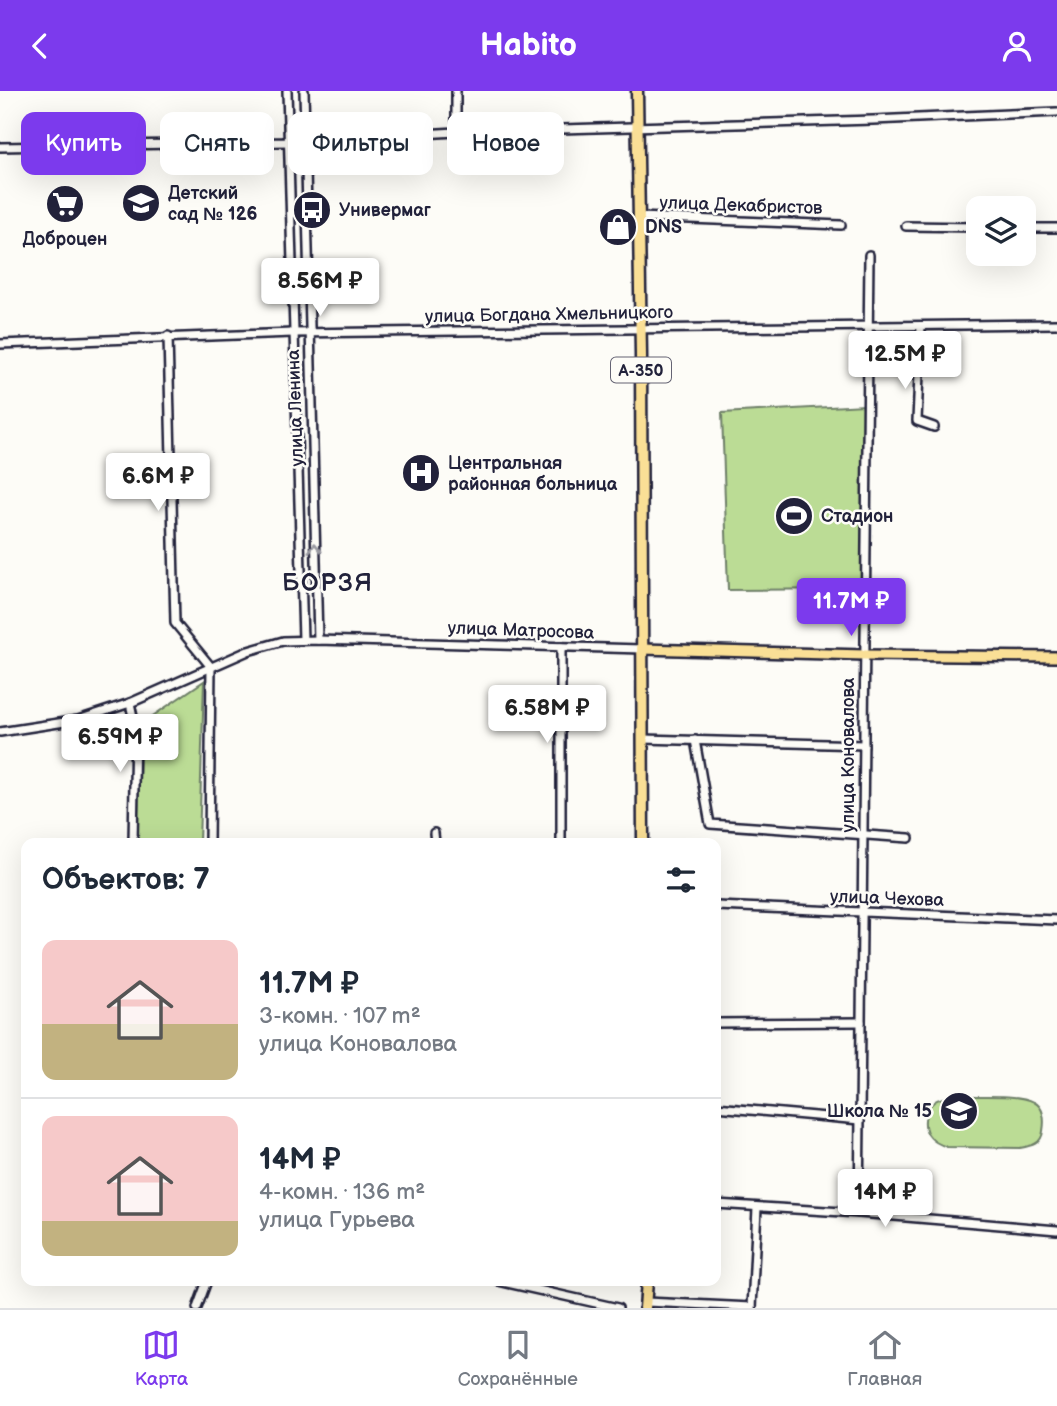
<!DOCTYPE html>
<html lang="ru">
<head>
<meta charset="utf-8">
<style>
  :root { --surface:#fff; --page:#f2f2f3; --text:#1f2937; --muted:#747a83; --line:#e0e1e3; --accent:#7c3aed }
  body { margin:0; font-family:"Balsamiq Sans",sans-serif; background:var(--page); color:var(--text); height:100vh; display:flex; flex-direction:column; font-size:26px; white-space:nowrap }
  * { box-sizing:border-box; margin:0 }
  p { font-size:23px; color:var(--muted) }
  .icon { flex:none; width:38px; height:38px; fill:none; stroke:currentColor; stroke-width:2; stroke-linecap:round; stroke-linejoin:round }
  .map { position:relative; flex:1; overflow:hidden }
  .side { position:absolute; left:21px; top:747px; width:700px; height:448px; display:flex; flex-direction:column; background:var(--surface); border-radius:14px; box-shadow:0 7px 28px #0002 }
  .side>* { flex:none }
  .banner { position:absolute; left:21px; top:21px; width:700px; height:63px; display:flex; gap:14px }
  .controls { position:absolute; left:966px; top:105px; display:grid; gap:14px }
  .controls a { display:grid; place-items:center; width:70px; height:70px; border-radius:14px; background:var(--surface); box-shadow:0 7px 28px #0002; font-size:35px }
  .price { position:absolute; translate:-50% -60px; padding:0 16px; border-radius:7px; background:#fff; color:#222; font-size:23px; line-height:46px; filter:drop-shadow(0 2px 4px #0008) }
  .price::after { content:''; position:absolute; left:50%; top:42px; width:21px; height:16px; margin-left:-10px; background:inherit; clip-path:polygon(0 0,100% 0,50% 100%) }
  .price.current { background:var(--accent); color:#fff }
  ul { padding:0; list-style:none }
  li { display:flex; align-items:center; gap:21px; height:175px; padding:0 21px }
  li+li { border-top:2px solid var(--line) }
  li span { display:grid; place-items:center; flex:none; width:196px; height:140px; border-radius:14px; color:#555 }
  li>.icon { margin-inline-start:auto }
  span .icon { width:84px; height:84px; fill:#fffc; stroke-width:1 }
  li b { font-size:30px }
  h2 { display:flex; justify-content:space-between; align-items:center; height:84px; padding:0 21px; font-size:30px }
  .chip { padding:0 24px; border-radius:14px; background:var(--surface); box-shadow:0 7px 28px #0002; font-size:24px; line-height:63px }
  .chip.current { background:var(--accent); color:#fff }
  header { display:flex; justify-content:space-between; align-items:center; height:91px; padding:0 21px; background:var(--accent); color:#fff; font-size:32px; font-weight:700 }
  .menu { display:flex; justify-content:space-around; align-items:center; height:98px; border-top:2px solid var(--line); background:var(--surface); font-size:19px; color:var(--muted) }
  .menu a { display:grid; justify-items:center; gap:4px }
  .menu .current { color:var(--accent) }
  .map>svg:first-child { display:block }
</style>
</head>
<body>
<header><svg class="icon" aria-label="back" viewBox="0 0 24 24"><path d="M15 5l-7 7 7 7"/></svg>Habito<svg class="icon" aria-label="person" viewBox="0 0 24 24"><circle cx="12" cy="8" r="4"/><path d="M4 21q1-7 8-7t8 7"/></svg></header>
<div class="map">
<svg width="1057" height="1217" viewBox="0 0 1057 1217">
  <rect width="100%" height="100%" fill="#fdfcf7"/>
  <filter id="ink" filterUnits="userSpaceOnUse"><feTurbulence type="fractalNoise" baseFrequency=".0143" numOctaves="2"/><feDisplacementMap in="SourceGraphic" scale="14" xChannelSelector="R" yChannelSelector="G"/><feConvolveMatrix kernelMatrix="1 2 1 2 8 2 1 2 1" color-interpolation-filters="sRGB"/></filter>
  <g filter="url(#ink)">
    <g fill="#bbdc95" stroke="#6e7f68" stroke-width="2">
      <path d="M864,314L862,498L728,499L722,322Z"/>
      <path d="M204,590L199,752H137L141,633Z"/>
      <path d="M953,1005C971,1006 1020,1002 1034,1011C1044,1016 1045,1029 1043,1040C1042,1053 1031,1055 1020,1057L947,1056C941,1054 935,1052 931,1047C921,1037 924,1018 935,1010C940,1007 947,1006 953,1005Z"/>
    </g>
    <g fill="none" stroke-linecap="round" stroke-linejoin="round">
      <defs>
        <g id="minor">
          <path d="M287,0L303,549"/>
          <path d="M304,0L318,549"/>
          <path d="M456,0V41"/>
          <path d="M0,56L288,51L456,41L873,29L1057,21"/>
          <path d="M639,126L841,134"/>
          <path d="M906,135L978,136"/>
          <path d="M1024,137H1057"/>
          <path d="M921,235L917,330L934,336"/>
          <path d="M168,245L175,532L211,576L209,752"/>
          <path d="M0,253L293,242L1057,233"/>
          <path d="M561,556V752"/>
          <path d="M130,612L135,635L133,752"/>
          <path d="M0,641L78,629L130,612L248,560L283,550L318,549L642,558"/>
          <path d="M643,648L864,654"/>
          <path d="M695,649L710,733L909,747"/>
          <path d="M434,742L435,752"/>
          <path d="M716,815L1057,829"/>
          <path d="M716,932L861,931"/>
          <path d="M716,1016L860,1029"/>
          <path d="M716,1113L859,1122L1057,1139"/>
          <path d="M859,1122L869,164"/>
          <path d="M498,1190L618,1217"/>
          <path d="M646,1211L752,1216"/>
          <path d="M197,1217L207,1190"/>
          <path d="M752,1217L757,1117"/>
        </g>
        <path id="major" d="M642,558L865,564L1057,566"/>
        <g id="highway">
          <path d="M637,0L641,264L643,752"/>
          <path d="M645,1217L647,1190"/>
        </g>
      </defs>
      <use href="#minor" stroke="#22223b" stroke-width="12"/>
      <use href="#major" stroke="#22223b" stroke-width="14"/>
      <use href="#highway" stroke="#22223b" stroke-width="15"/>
      <use href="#minor" stroke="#fdfcf7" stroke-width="7"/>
      <use href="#major" stroke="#fadf96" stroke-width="9"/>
      <use href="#highway" stroke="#fadf96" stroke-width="10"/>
    </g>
    <defs><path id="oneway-chevron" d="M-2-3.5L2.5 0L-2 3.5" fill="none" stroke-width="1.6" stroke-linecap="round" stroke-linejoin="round" transform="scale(1.75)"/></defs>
    <use stroke="#9a9aa2" href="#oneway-chevron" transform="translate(315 457) rotate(-92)"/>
  </g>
  <defs>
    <symbol id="school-disc" viewBox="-11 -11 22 22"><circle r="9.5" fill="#22223b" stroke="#fdfcf7"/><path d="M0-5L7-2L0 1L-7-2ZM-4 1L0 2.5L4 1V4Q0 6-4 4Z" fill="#fff"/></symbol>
    <symbol id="supermarket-disc" viewBox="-11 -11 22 22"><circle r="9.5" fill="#22223b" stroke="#fdfcf7"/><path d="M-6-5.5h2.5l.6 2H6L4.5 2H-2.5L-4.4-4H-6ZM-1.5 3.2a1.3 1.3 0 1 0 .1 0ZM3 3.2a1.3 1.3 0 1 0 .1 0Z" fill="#fff"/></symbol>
    <symbol id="bus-disc" viewBox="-11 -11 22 22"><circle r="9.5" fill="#22223b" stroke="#fdfcf7"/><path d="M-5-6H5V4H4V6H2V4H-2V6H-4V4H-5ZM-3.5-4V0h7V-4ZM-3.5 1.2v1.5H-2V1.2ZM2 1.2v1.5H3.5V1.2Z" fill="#fff"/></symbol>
    <symbol id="shop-disc" viewBox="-11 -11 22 22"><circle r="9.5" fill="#22223b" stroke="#fdfcf7"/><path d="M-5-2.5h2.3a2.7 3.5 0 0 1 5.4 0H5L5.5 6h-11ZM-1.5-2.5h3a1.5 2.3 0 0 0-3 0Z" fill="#fff"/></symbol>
    <symbol id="hospital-disc" viewBox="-11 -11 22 22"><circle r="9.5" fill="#22223b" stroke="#fdfcf7"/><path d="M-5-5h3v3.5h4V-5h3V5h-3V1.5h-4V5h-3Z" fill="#fff"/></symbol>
    <symbol id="stadium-disc" viewBox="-11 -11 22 22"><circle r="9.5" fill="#22223b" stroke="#fdfcf7"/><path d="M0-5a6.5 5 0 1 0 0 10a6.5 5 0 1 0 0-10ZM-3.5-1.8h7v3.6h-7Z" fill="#fff"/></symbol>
  </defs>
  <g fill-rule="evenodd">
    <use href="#school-disc" x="119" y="90" width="44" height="44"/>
    <use href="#supermarket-disc" x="43" y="91" width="44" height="44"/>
    <use href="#bus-disc" x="290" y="97" width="44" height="44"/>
    <use href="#shop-disc" x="596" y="114" width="44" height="44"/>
    <use href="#hospital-disc" x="399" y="360" width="44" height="44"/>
    <use href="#stadium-disc" x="772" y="403" width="44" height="44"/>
    <use href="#school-disc" x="937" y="998" width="44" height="44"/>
  </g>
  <g text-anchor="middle" stroke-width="5" stroke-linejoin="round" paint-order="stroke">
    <rect fill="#fdfcf7" stroke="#646373" stroke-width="2" x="611" y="266.5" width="60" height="25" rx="5"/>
    <g font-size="16" font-weight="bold" fill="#22223b">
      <text x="641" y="285">А-350</text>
    </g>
    <g font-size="18" font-weight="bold" fill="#22223b" stroke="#fdfcf7" text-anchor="start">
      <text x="168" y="108">Детский<tspan x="168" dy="21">сад № 126</tspan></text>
      <text x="339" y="125">Универмаг</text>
      <text x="645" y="142">DNS</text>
      <text x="65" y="154" text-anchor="middle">Доброцен</text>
      <text x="448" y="378">Центральная<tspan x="448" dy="21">районная больница</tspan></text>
      <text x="821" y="431">Стадион</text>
      <text x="932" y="1026" text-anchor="end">Школа № 15</text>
    </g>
    <g font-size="18" fill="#22223b" stroke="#fdfcf7">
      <text transform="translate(741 114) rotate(2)" y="6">улица Декабристов</text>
      <text transform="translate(549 223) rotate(-1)" y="6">улица Богдана Хмельницкого</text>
      <text transform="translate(295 317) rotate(-92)" y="6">улица Ленина</text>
      <text transform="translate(521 539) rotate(2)" y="6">улица Матросова</text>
      <text transform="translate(848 664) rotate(-90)" y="6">улица Коновалова</text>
      <text transform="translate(887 807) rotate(2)" y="6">улица Чехова</text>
    </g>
    <g font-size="24" font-weight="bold" letter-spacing="2" fill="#22223b" stroke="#fdfcf7">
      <text x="328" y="500">БОРЗЯ</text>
    </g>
  </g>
</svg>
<div class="controls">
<a><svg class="icon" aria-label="layers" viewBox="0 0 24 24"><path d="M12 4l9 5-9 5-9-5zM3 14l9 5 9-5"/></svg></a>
</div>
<b class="price" style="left:320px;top:227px">8.56M ₽</b>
<b class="price" style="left:905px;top:300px">12.5M ₽</b>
<b class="price" style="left:158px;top:422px">6.6M ₽</b>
<b class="price current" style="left:851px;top:547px">11.7M ₽</b>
<b class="price" style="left:547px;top:654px">6.58M ₽</b>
<b class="price" style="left:120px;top:683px">6.59M ₽</b>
<b class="price" style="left:885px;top:1138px">14M ₽</b>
<div class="banner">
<a class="chip current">Купить</a>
<a class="chip">Снять</a>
<a class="chip">Фильтры</a>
<a class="chip">Новое</a>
</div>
<section class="side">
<h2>Объектов: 7<svg class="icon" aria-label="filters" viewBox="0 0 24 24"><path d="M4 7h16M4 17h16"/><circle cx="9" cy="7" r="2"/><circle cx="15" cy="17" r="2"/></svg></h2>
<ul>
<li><span style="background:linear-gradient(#f6c9c9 60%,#c2b280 0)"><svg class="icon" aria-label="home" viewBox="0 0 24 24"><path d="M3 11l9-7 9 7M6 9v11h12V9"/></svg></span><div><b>11.7M ₽</b><p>3-комн. · 107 m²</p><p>улица Коновалова</p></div></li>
<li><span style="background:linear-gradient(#f6c9c9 75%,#c2b280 0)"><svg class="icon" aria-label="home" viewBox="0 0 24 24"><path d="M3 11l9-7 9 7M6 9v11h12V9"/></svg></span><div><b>14M ₽</b><p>4-комн. · 136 m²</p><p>улица Гурьева</p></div></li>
</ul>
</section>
</div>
<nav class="menu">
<a class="current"><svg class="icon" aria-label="map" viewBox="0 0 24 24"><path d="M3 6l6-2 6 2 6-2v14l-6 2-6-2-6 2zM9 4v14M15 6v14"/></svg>Карта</a>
<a><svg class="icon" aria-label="saved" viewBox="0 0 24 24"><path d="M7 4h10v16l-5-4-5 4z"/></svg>Сохранённые</a>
<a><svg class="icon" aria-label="home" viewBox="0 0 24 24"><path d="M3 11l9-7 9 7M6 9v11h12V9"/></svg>Главная</a>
</nav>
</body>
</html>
